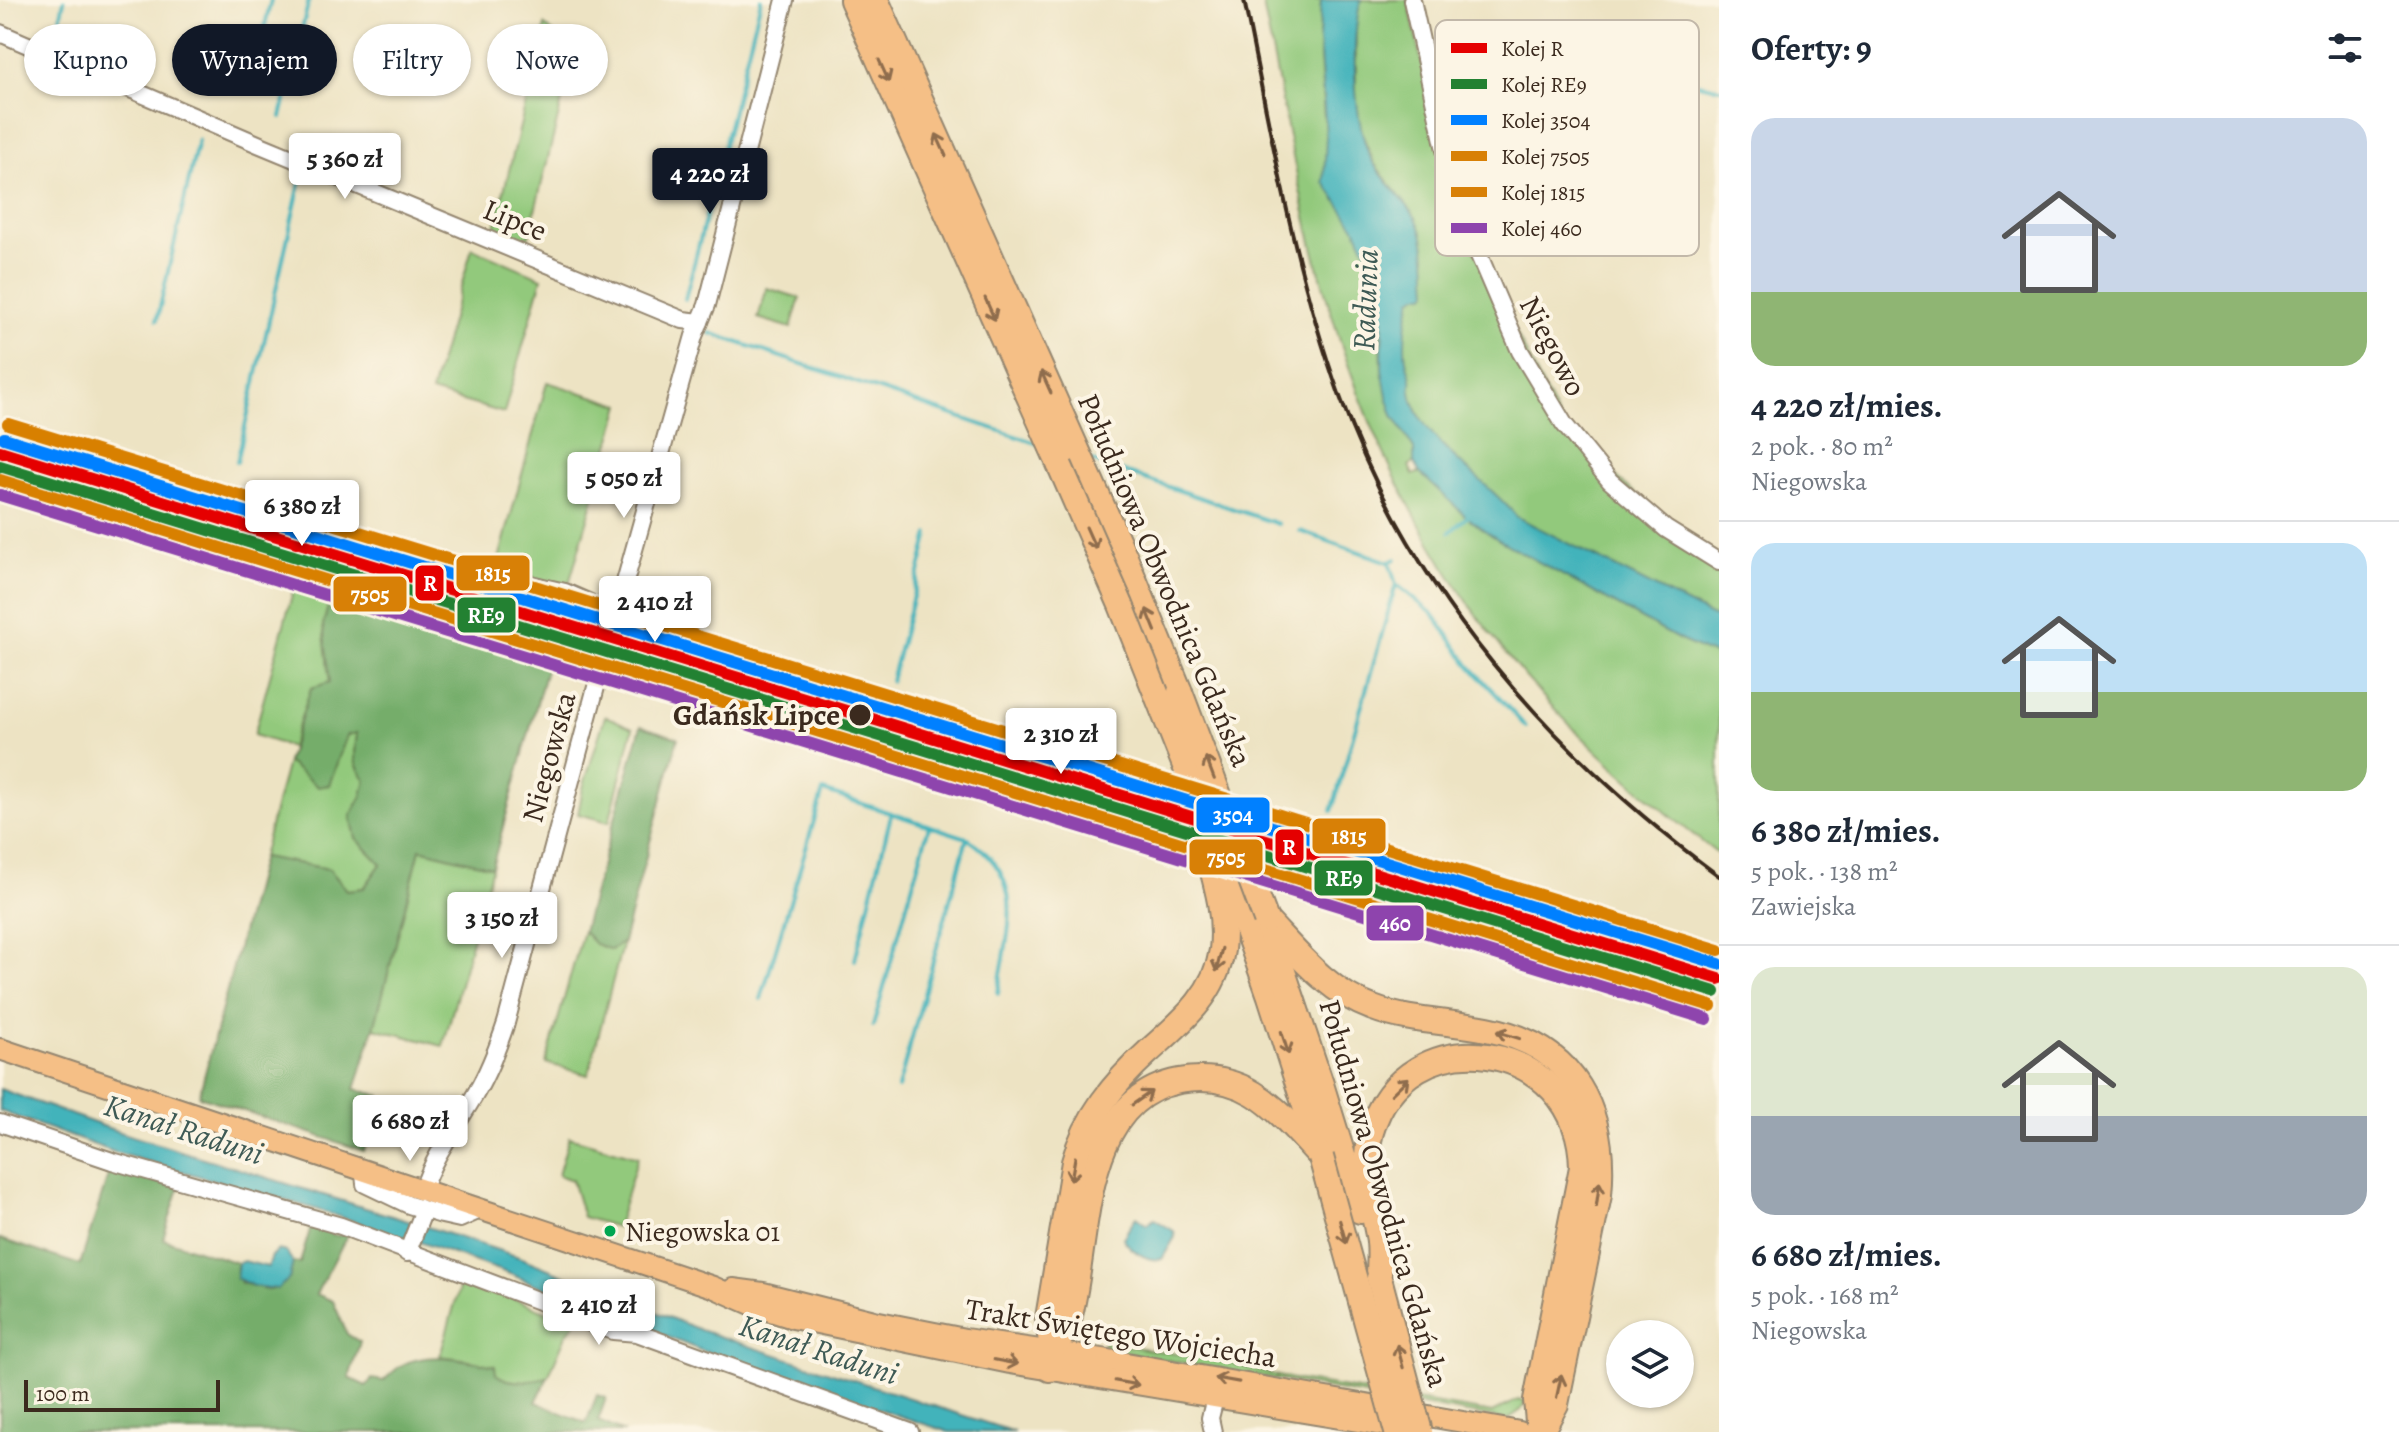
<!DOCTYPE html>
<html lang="pl">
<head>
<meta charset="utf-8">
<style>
  :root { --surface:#fff; --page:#f2f2f3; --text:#1f2937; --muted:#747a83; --line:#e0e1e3; --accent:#111827 }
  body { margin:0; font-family:Alegreya,serif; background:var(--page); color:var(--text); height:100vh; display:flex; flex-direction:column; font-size:30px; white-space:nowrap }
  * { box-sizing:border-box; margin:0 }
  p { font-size:26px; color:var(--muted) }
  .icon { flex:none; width:44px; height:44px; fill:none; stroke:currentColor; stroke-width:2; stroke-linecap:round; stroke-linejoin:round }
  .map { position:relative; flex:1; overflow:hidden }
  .sheet { display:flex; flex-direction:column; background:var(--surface); width:680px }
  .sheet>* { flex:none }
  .banner { position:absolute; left:24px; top:24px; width:760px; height:72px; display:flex; gap:16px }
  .controls { position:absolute; left:1606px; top:1320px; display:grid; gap:16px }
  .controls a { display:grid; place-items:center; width:88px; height:88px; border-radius:50%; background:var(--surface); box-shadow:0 2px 6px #0004; font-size:40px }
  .scale { position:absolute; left:24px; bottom:20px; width:196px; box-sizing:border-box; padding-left:8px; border:4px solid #3b2a1e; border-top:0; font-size:22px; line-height:28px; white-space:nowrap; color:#3b2a1e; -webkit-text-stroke:6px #fcf5e5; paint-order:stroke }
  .price { position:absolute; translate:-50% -68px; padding:0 18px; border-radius:8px; background:#fff; color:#222; font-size:26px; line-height:52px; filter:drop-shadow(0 2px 4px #0008) }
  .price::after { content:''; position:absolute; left:50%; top:48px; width:24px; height:18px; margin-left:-12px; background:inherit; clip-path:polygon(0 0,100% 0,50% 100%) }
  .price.on { background:var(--accent); color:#fff }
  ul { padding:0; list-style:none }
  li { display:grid; align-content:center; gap:16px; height:424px; padding:0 32px }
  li+li { border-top:2px solid var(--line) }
  li span { display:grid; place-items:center; height:248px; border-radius:24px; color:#555 }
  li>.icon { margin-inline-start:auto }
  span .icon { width:144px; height:144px; fill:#fffc; stroke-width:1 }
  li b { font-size:34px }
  h2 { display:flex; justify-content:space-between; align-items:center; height:96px; padding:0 32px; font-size:34px }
  .tag { padding:0 28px; border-radius:36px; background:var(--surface); box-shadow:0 2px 6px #0004; font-size:28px; line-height:72px }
  .tag.on { background:var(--accent); color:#fff }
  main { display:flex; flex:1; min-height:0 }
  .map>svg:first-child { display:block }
</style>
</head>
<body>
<main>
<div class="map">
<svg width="1719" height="1432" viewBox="0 0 1719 1432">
  <rect width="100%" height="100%" fill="#fcf5e5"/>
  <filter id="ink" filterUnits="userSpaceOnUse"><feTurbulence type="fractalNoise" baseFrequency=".0125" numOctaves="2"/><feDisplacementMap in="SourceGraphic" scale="16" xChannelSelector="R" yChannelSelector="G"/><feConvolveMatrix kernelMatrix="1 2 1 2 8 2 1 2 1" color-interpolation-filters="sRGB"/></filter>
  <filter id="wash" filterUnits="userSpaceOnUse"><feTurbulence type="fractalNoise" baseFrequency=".006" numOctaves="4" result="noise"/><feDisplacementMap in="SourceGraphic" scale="32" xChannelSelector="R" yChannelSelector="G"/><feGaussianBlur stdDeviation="1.8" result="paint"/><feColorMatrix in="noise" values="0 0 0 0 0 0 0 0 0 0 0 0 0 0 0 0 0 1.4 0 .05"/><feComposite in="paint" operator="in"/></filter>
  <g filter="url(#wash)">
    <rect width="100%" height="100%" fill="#ede3c3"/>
    <g fill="#92c97b" stroke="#667a4c" stroke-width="2">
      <path d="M1262,0H1321L1319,39L1324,119L1384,217L1381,338L1382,370L1393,415L1414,449L1415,461L1409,466L1413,475L1421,472L1471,521L1499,540L1680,640L1719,657V855C1637,791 1556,720 1493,637C1417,537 1363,422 1328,302C1299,204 1283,100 1262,0Z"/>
      <path d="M1356,0H1408L1453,206L1567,435L1719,565V620L1579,549L1543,538L1476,497L1424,424L1403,382L1404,203L1374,163L1363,136L1356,130Z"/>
      <path d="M545,26L575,49L527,243L494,231Z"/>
      <path d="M472,248L542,278L504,413L431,392Z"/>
      <path d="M767,288L800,298L791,328L758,318Z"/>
      <path d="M547,382L621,405L568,587L496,570Z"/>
      <path d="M296,580L334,585L323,625L330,683L311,688L291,747L254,735Z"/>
      <path d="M605,716L633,728L609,822L578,814L583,788Z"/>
      <path d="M357,733C355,755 351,762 366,779L362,796L351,816L356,838L381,864L364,888L347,890L329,869L262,857L287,762L318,786L328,785L347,735Z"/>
      <path d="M420,849L492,867L443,1046L374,1028Z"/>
      <path d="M583,931L595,944L611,950L623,942L588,1075L546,1063Z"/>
      <path d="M569,1137L638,1157L617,1227L583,1217L572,1180L558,1175Z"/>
      <path d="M462,1278L575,1323L566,1335L548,1377L521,1382L502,1379L470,1360L440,1356Z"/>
      <path d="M1104,1342L1225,1362L1282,1377L1492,1413L1518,1400L1526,1402L1521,1410L1507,1420C1372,1396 1236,1372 1103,1349Z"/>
    </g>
    <g fill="#75ad6b" stroke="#586c44" stroke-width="2">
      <path d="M334,585L551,652L492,867L420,849L374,1028L355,1089L381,1096L364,1151L199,1096L262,857L329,869L347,890L364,888L381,864L356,838L351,816L362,796L366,780C351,761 355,756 357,733L347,735L329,785L318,787L287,762L311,688L330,682L323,625Z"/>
      <path d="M641,726L678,738L623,942L611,950L595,944L583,931Z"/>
      <path d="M110,1169L179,1188L163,1239L238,1263L236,1267L241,1283L271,1290L289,1279L293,1262L300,1263L312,1223L328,1228L331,1234L339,1236L344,1233L348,1234L316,1294L333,1301L347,1334L360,1342L349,1378L366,1386L372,1379L383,1381C389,1376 395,1369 402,1365C429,1350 468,1360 495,1366L496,1374C512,1386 530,1381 548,1377L536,1402L586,1423L597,1395L606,1398L598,1421L624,1432H0V1239L80,1265Z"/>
    </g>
    <g fill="#43b3bb" stroke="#3f6e6c" stroke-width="2">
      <path d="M1321,0H1361C1350,39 1353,129 1374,164C1386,183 1404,199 1416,218C1428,240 1426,268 1428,291L1426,295H1418L1412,299C1407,320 1403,339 1406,360C1407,366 1410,372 1411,378C1412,382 1410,386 1411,390C1414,436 1489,481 1517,517L1719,620V657L1680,640L1499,540L1471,521L1419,472L1414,463V449L1393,415L1387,396L1382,370L1383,305L1379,280L1355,227L1324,182L1326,136L1319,39Z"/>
      <path d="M0,1089L122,1133L411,1222L406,1238L312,1208L114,1152L0,1111Z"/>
      <path d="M1136,1217L1147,1225L1154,1219L1174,1231L1175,1237L1162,1259C1147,1262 1130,1250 1123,1238Z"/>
      <path d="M424,1226L516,1256L703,1331L1014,1432H949L903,1417L700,1350L510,1274L419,1242Z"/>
      <path d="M278,1250L286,1252L293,1262L289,1279L277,1289L253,1286L236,1278L238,1263L244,1261L268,1267L272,1256Z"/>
    </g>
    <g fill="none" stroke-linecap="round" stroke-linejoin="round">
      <g stroke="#43b3bb" stroke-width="4">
        <path d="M58,30L64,0"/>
        <path d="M255,67L271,0"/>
        <path d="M1683,81L1719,88"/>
        <path d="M281,117L309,0"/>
        <path d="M685,299L761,0"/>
        <path d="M157,320L198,140"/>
        <path d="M710,333L1042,445"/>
        <path d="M1092,461L1278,524"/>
        <path d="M237,462L301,179"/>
        <path d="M1300,531L1388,562"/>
        <path d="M1450,532L1469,515"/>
        <path d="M1396,584L1433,614L1469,665L1526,727"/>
        <path d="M891,681L929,534"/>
        <path d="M1332,811L1396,584L1389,562L1396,559"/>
        <path d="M855,960L891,815"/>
        <path d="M761,999L823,791L967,838C1030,880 1007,929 998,993"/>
        <path d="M873,1026L929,826"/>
        <path d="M898,1088L967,838"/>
      </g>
    </g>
  </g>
  <g filter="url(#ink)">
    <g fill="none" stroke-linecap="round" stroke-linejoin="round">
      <defs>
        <g id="minor">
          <path d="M1412,0L1457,204L1520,351L1564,424L1610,481L1666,529L1719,562"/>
          <path d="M0,33L258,144L683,320L700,322"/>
          <path d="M0,435L225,503L269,518L424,560L565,592L595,605L1040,745L1078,761L1434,869"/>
          <path d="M0,1123L112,1161L341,1226L552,1306L596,1325L613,1331L637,1333L910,1432"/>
          <path d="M364,1172L365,1184L409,1205L442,1215L460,1219L480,1210"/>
          <path d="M422,1192C434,1154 457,1126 476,1093C489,1071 498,1047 506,1023L607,646L694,336L707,305L785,0"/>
          <path d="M407,1253L424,1210"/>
          <path d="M1213,1432L1210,1418L1215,1398"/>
        </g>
        <g id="major">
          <path d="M0,1049L713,1287L758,1307L793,1318L1010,1363L1406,1429"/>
          <path d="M733,1289L763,1293L874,1321L965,1339L1109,1360L1520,1432"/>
        </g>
        <g id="highway">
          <path d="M852,0L1060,466"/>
          <path d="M876,0L1125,557L1180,692"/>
          <path d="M1228,877L1270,996L1319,1150"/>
          <path d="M1266,920C1298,954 1328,992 1373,1008C1409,1022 1449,1021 1487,1029C1575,1046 1607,1111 1599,1195L1556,1404L1541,1432"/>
          <path d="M1269,930L1321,1084L1360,1211"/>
          <path d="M1379,1278C1379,1264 1381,1248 1378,1235C1371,1200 1361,1168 1371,1132C1405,1013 1580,1037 1582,1167L1536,1400L1539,1432"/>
          <path d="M1052,1352C1058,1342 1066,1330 1069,1319C1090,1243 1077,1100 1179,1081C1248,1069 1279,1112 1321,1157"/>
          <path d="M1050,1369L1052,1352L1048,1318L1074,1162C1086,1117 1114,1083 1148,1052C1180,1023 1215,996 1222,950C1226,917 1217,886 1208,854C1205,840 1205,825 1203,811"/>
        </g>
      </defs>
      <use href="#minor" stroke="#948670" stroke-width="20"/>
      <use href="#major" stroke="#948670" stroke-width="24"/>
      <use href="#highway" stroke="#948670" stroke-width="28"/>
      <use href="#minor" stroke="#fff" stroke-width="16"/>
      <use href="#major" stroke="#f5bf86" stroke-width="20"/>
      <use href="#highway" stroke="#f5bf86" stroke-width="24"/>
      <path stroke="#3b2a1e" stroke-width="4" d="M1244,0C1271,132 1293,266 1339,394C1410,593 1551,752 1719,876"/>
      <defs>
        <g id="highway-bridge">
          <path d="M1060,466L1121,605L1203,811"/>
          <path d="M1180,692L1266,920"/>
          <path d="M1321,1157L1397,1432"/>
          <path d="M1379,1278L1420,1432"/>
        </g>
      </defs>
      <use href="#highway-bridge" stroke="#948670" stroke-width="28" stroke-linecap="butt"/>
      <use href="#highway-bridge" stroke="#f5bf86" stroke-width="24"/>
      <defs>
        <path id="rail-1" d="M0,451L1719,979"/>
        <path id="rail-2" d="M0,466L1715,992"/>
        <path id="rail-3" d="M4,438L1719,964"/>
        <path id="rail-4" d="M0,480L1711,1006"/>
        <path id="rail-5" d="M8,424L1719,950"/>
        <path id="rail-6" d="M0,495L1707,1019"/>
      </defs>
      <use href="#rail-1" stroke="#fcf5e5" stroke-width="18"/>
      <use href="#rail-2" stroke="#fcf5e5" stroke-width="18"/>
      <use href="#rail-3" stroke="#fcf5e5" stroke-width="18"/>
      <use href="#rail-4" stroke="#fcf5e5" stroke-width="18"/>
      <use href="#rail-5" stroke="#fcf5e5" stroke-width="18"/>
      <use href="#rail-6" stroke="#fcf5e5" stroke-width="18"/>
      <use href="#rail-1" stroke="#e50000" stroke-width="12"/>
      <use href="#rail-2" stroke="#238132" stroke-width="12"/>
      <use href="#rail-3" stroke="#0080ff" stroke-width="12"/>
      <use href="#rail-4" stroke="#d88006" stroke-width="12"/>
      <use href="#rail-5" stroke="#d88006" stroke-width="12"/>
      <use href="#rail-6" stroke="#8e44ad" stroke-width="12"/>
    </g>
    <defs><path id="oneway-shaft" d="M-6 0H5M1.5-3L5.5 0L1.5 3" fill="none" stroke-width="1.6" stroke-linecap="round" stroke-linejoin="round" transform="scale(2)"/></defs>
    <g stroke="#8f6d4d">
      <use href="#oneway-shaft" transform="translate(884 71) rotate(66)"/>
      <use href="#oneway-shaft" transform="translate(941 145) rotate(-114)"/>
      <use href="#oneway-shaft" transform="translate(990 309) rotate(66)"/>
      <use href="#oneway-shaft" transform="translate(1046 382) rotate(-114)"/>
      <use href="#oneway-shaft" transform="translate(1091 538) rotate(66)"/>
      <use href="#oneway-shaft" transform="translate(1151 620) rotate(-112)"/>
      <use href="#oneway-shaft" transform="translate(1210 768) rotate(-111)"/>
      <use href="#oneway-shaft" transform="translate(1219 960) rotate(104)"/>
      <use href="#oneway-shaft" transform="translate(1508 1035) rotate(-163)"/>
      <use href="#oneway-shaft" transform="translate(1285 1043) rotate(72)"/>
      <use href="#oneway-shaft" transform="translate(1400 1086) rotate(-44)"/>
      <use href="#oneway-shaft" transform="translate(1142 1098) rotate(-35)"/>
      <use href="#oneway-shaft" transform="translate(1073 1169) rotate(100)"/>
      <use href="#oneway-shaft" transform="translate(1598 1194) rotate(-82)"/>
      <use href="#oneway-shaft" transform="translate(1343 1232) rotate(74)"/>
      <use href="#oneway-shaft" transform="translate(1400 1356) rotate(-105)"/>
      <use href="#oneway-shaft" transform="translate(1006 1362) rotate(11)"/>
      <use href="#oneway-shaft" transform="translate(1227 1380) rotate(-170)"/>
      <use href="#oneway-shaft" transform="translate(1127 1383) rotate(10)"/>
      <use href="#oneway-shaft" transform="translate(1559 1386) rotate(-78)"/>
    </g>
  </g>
  <circle fill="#3b2a1e" stroke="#fcf5e5" stroke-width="3" cx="860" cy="715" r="12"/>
  <circle fill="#00a651" stroke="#fcf5e5" stroke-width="3" cx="610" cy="1231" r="7"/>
  <g text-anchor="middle" stroke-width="8" stroke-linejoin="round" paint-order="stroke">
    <g font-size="28" fill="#3b2a1e" stroke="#fcf5e5" text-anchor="start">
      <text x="625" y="1241">Niegowska 01</text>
    </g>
    <g font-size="30" fill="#3b2a1e" stroke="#fcf5e5">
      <text transform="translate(515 220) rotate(22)" y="10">Lipce</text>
      <text transform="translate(1553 346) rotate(62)" y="10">Niegowo</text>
      <text transform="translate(1165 580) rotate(67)" y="10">Południowa Obwodnica Gdańska</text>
      <text transform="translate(549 757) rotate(-75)" y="10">Niegowska</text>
      <text transform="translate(1384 1193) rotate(74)" y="10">Południowa Obwodnica Gdańska</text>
      <text transform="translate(1121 1333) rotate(9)" y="10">Trakt Świętego Wojciecha</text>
    </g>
    <g font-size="30" font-weight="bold" fill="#3b2a1e" stroke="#fcf5e5" text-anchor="end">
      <text x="840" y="725">Gdańsk Lipce</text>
    </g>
    <g font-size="32" font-style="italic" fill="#3e5a55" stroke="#fcf5e5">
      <text transform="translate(1365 300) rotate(-88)" y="11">Radunia</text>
      <text transform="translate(184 1129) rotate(18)" y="11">Kanał Raduni</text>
      <text transform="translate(819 1349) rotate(18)" y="11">Kanał Raduni</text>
    </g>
  </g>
  <rect x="1435" y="20" width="264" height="236" rx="12" fill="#fcf5e5" stroke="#c2b8a9" stroke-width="2"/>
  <rect x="1451" y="43" width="36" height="10" fill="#e50000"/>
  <rect x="1451" y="79" width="36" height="10" fill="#238132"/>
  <rect x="1451" y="115" width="36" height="10" fill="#0080ff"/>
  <rect x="1451" y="151" width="36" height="10" fill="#d88006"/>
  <rect x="1451" y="187" width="36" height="10" fill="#d88006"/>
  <rect x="1451" y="223" width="36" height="10" fill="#8e44ad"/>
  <g font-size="22" fill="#3b2a1e">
    <text x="1501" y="56">Kolej R</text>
    <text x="1501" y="92">Kolej RE9</text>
    <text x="1501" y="128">Kolej 3504</text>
    <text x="1501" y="164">Kolej 7505</text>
    <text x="1501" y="200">Kolej 1815</text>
    <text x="1501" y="236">Kolej 460</text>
  </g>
  <g stroke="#fcf5e5" stroke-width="3">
    <rect x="455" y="554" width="76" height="38" rx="8" fill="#d88006"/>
    <rect x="414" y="564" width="31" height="38" rx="8" fill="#e50000"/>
    <rect x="332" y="575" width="76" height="38" rx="8" fill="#d88006"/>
    <rect x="456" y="596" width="61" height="38" rx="8" fill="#238132"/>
    <rect x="1195" y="796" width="76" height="38" rx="8" fill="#0080ff"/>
    <rect x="1311" y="817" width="76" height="38" rx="8" fill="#d88006"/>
    <rect x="1274" y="828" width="31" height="38" rx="8" fill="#e50000"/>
    <rect x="1188" y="838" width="76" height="38" rx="8" fill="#d88006"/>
    <rect x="1313" y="859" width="61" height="38" rx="8" fill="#238132"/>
    <rect x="1365" y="904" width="60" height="38" rx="8" fill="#8e44ad"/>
  </g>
  <g font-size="22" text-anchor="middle" font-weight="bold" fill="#fff">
    <text x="493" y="581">1815</text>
    <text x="430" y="591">R</text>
    <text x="370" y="602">7505</text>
    <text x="486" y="623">RE9</text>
    <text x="1233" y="823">3504</text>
    <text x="1349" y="844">1815</text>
    <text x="1289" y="855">R</text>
    <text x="1226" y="865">7505</text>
    <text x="1344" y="886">RE9</text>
    <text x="1395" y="931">460</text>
  </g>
</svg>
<div class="controls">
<a><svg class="icon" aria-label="layers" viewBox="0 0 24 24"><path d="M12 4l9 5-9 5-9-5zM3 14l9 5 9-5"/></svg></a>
</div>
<div class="scale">100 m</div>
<b class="price" style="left:345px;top:201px">5 360 zł</b>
<b class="price on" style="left:710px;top:216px">4 220 zł</b>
<b class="price" style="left:624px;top:520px">5 050 zł</b>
<b class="price" style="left:302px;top:548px">6 380 zł</b>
<b class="price" style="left:655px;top:644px">2 410 zł</b>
<b class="price" style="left:1061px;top:776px">2 310 zł</b>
<b class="price" style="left:502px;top:960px">3 150 zł</b>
<b class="price" style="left:410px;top:1163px">6 680 zł</b>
<b class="price" style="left:599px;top:1347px">2 410 zł</b>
<div class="banner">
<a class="tag">Kupno</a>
<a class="tag on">Wynajem</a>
<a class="tag">Filtry</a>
<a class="tag">Nowe</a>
</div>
</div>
<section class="sheet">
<h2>Oferty: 9<svg class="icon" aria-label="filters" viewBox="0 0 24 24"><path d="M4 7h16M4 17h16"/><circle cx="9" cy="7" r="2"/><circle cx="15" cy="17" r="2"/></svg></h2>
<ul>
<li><span style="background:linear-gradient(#c9d6e8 70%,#8fb573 0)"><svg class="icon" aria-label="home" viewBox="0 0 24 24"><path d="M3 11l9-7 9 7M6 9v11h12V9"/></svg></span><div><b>4 220 zł/mies.</b><p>2 pok. · 80 m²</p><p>Niegowska</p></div></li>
<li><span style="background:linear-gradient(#bfe0f5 60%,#8fb573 0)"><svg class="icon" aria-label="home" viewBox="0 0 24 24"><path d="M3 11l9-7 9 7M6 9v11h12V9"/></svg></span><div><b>6 380 zł/mies.</b><p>5 pok. · 138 m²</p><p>Zawiejska</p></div></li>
<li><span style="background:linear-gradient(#dfe7d0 60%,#9aa5b1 0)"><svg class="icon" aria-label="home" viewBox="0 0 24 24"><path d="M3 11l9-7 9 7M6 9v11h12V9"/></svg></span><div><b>6 680 zł/mies.</b><p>5 pok. · 168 m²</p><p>Niegowska</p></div></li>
</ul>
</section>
</main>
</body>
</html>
